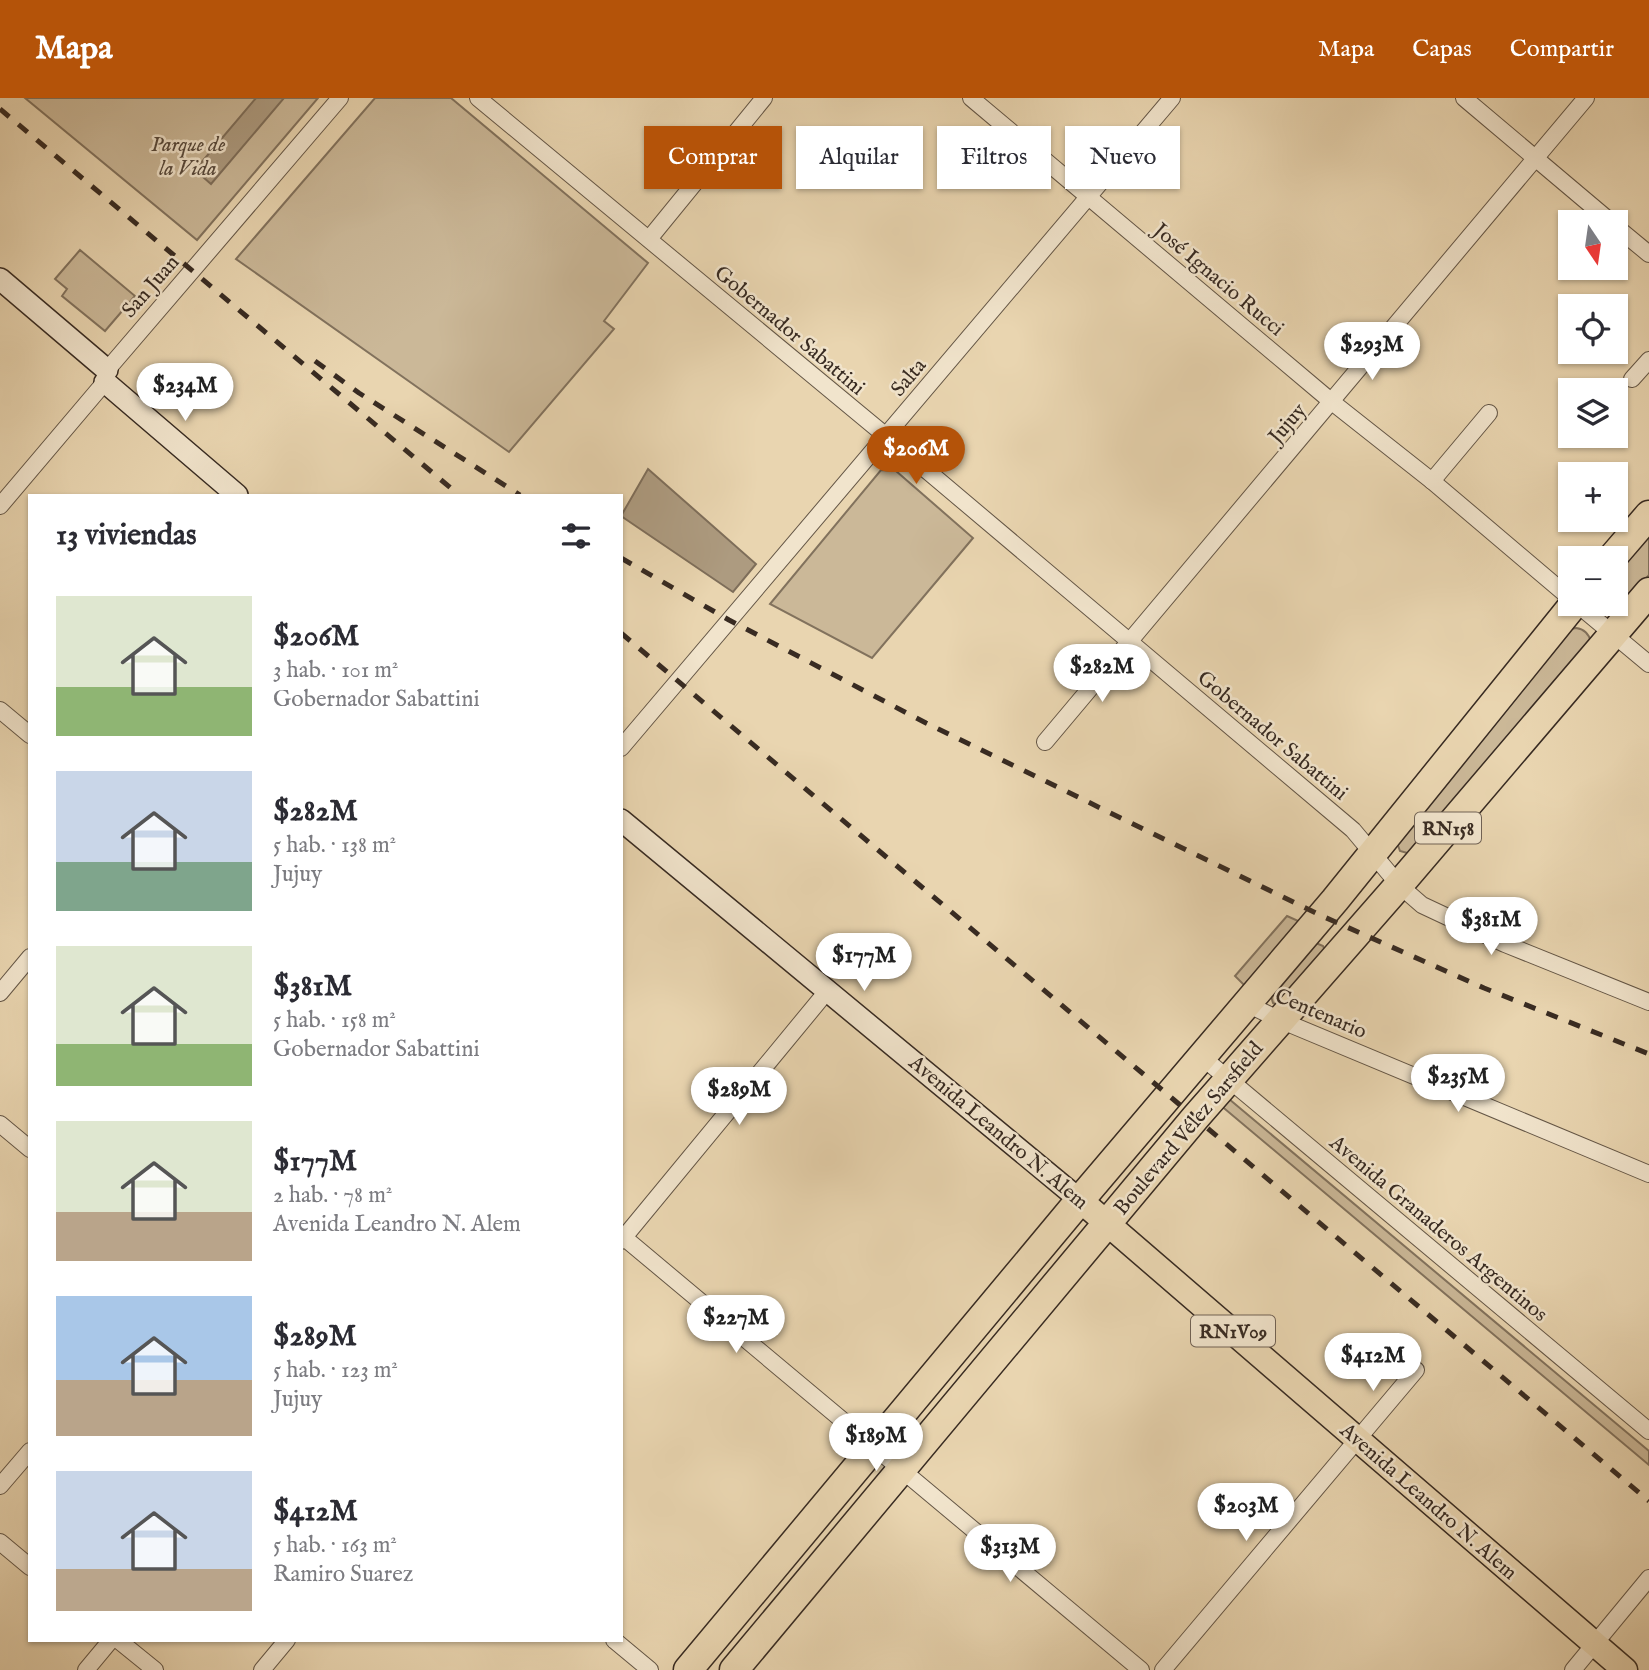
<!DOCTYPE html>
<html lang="es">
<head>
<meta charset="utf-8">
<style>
  :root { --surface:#fff; --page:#f2f2f3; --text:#2b2b33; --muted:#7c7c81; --accent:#b45309 }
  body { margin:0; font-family:"IM FELL English",serif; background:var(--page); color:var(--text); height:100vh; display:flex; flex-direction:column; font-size:26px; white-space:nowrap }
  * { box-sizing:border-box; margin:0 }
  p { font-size:23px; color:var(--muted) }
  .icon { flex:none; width:38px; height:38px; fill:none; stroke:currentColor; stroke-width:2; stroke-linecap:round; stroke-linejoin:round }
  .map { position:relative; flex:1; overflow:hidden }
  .panel { position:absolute; left:28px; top:396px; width:595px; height:1148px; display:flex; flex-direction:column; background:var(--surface); border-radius:0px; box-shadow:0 2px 5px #0004 }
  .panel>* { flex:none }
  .guide { position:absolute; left:644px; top:28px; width:665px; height:63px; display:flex; gap:14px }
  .needle { width:46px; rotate:167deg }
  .buttons { position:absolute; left:1558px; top:112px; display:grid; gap:14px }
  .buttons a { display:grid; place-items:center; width:70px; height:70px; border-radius:0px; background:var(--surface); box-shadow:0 2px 5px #0004; font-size:35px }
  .price { position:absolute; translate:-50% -60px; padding:0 16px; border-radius:24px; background:#fff; color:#222; font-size:23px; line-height:46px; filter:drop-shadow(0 2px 4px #0008) }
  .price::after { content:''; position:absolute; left:50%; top:42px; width:21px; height:16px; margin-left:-10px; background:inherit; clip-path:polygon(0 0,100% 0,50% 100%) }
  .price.on { background:var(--accent); color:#fff }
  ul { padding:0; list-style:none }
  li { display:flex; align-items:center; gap:21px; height:175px; padding:0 28px }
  li span { display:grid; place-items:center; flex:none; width:196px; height:140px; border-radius:0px; color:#555 }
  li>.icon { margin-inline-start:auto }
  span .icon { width:84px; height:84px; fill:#fffc; stroke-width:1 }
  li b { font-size:30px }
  h2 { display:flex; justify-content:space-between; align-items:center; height:84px; padding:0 28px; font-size:30px }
  .chip { padding:0 24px; border-radius:0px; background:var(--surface); box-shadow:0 2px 5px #0004; font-size:24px; line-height:63px }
  .chip.on { background:var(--accent); color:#fff }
  header { display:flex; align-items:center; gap:42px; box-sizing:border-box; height:98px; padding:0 35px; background:var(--accent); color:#fff }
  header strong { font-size:33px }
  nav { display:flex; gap:38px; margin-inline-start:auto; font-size:24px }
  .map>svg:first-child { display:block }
</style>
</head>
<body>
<header>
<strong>Mapa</strong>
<nav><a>Mapa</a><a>Capas</a><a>Compartir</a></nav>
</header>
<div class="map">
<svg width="1649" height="1572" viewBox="0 0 1649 1572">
  <rect width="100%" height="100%" fill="#e9d5b0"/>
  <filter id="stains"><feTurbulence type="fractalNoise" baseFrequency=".00286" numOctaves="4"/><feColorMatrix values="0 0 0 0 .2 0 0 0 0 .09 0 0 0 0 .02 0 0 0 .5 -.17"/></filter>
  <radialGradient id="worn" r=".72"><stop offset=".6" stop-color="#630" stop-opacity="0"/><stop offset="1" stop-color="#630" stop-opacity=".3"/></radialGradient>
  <g fill="#cbb898" stroke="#82725d" stroke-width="2">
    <path d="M25,0H318L197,142Z"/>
    <path d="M375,0H451L648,165L604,223L614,231L509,354L236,161Z"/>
    <path d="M80,152L135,198L105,233L62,198L67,191L55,181Z"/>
    <path d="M881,372L896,373L973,440L872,560L770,506Z"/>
    <path d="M1649,435V477L1622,509L1615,504V476Z"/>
    <path d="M1576,530C1584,531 1589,536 1591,544L1411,756L1400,753L1396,742L1571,531Z"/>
    <path d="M1287,818L1305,826L1247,888L1244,887L1235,878Z"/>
    <path d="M1316,845L1323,848L1325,853L1278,907L1273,905L1271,898Z"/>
    <path d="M1229,1001L1649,1353V1367L1219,1006Z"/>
  </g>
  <g fill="#ad9b80" stroke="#7e6e5a" stroke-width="2">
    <path d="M256,0H284L211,86L195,72Z"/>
    <path d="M648,371L756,466L733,494L621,418Z"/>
  </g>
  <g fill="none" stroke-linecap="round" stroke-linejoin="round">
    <defs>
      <g id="street">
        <path d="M478,0L886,338L1353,732L1399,787L1422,807L1505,846L1649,904"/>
        <path d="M971,0L1332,304L1432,383L1570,500"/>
        <path d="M1464,0L1611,124"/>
        <path d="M1615,128L1649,156"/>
        <path d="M649,141L764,0"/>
        <path d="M1632,281L1649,262"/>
        <path d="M1432,383L1489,315"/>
        <path d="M0,408L105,284L107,272L340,0"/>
        <path d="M1577,506L1649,566"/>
        <path d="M0,612L30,637"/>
        <path d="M1045,644L1586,0"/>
        <path d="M621,650L1172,0"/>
        <path d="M0,895L30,859"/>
        <path d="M1247,906L1280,922L1649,1076"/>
        <path d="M1202,959L1649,1333"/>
        <path d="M0,1026L30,1051"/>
        <path d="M621,1137L1141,1572"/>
        <path d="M621,1143L828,892"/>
        <path d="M0,1388L30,1353"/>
        <path d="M0,1444L30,1469"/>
        <path d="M118,1542L155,1572"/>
        <path d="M614,1542L650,1572"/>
        <path d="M86,1572L111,1542"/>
        <path d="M262,1572L287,1542"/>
        <path d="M1163,1572L1416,1272"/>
        <path d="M1573,1572L1649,1480"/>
      </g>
      <g id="secondary">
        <path d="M0,181L107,272"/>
        <path d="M105,284L237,397"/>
        <path d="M621,722L1080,1102"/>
      </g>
      <path id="primary" d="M1080,1102L1625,1572"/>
      <g id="highway">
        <path d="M1612,460L1649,417"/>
        <path d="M688,1572L1080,1102L1335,802L1574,506"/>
        <path d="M734,1572L1195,1020L1399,787L1649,494"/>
      </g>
    </defs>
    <use href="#street" stroke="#645646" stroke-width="18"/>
    <use href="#secondary" stroke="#382b22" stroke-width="24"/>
    <use href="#primary" stroke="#382b22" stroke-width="27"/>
    <use href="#highway" stroke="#382b22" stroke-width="31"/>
    <use href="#street" stroke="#f1e4cc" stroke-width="16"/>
    <use href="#secondary" stroke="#f1e4cc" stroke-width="21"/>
    <use href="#primary" stroke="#e9d5b0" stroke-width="24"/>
    <use href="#highway" stroke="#e9d5b0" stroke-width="28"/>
    <g stroke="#382b22" stroke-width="5" stroke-dasharray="12 12" stroke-linecap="butt">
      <path d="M0,11L459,397"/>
      <path d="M315,263L359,295L520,397"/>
      <path d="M621,460L729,522L926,625L1322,818L1484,890L1649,956"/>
      <path d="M621,535L1649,1403"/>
    </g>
  </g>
  <g text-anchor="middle" stroke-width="5" stroke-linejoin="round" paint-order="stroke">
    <g fill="#f1e4cc" stroke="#706255" stroke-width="2">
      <rect x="1415" y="714.5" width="66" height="31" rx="5"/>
      <rect x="1191" y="1217.5" width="84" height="31" rx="5"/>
    </g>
    <g font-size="19" font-weight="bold" fill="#382b22">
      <text x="1448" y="737">RN158</text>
      <text x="1233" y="1240">RN1V09</text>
    </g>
    <g font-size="21" font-style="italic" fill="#55473a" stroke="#f1e4cc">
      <text x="188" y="53">Parque de<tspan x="188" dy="24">la Vida</tspan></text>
    </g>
    <g font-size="21" fill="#382b22" stroke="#f1e4cc">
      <text transform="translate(1219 181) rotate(40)" y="7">José Ignacio Rucci</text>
      <text transform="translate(150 188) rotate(-49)" y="7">San Juan</text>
      <text transform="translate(790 232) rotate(40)" y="7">Gobernador Sabattini</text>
      <text transform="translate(908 279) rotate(-50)" y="7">Salta</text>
      <text transform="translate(1287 325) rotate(-50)" y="7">Jujuy</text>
      <text transform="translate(1273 637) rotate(40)" y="7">Gobernador Sabattini</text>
      <text transform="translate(1321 915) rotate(23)" y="7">Centenario</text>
      <text transform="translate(1188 1030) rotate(-50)" y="7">Boulevard Vélez Sarsfield</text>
      <text transform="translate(999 1034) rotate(40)" y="7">Avenida Leandro N. Alem</text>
      <text transform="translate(1439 1130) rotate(40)" y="7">Avenida Granaderos Argentinos</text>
      <text transform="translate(1429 1403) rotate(41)" y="7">Avenida Leandro N. Alem</text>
    </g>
  </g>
  <rect width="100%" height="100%" filter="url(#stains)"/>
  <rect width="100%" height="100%" fill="url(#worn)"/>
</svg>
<div class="buttons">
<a><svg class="needle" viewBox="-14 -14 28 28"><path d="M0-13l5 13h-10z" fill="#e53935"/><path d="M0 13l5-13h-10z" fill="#7c7c81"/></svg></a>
<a><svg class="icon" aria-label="locate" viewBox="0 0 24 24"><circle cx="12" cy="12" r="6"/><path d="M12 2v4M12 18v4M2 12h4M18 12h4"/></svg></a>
<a><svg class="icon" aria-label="layers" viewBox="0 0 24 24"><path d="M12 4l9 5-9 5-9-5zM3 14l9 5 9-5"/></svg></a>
<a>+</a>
<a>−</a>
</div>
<b class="price" style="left:1372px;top:284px">$293M</b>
<b class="price" style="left:185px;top:325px">$234M</b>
<b class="price on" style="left:916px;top:388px">$206M</b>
<b class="price" style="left:1102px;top:606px">$282M</b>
<b class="price" style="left:1491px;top:859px">$381M</b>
<b class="price" style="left:864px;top:895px">$177M</b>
<b class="price" style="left:1458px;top:1016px">$235M</b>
<b class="price" style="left:739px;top:1029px">$289M</b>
<b class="price" style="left:736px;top:1257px">$227M</b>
<b class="price" style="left:1373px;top:1295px">$412M</b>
<b class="price" style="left:876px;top:1375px">$189M</b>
<b class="price" style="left:1246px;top:1445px">$203M</b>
<b class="price" style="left:1010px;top:1486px">$313M</b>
<div class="guide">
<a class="chip on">Comprar</a>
<a class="chip">Alquilar</a>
<a class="chip">Filtros</a>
<a class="chip">Nuevo</a>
</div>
<section class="panel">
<h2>13 viviendas<svg class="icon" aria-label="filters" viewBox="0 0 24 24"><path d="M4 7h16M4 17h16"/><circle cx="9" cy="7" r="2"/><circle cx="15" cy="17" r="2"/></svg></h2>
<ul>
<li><span style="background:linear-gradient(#dfe7d0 65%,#8fb573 0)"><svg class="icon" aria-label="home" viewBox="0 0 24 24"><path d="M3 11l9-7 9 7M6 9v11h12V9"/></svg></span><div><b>$206M</b><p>3 hab. · 101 m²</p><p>Gobernador Sabattini</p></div></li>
<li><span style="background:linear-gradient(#c9d6e8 65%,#7fa58c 0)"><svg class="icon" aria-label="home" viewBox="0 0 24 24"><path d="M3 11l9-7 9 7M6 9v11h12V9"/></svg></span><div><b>$282M</b><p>5 hab. · 138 m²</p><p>Jujuy</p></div></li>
<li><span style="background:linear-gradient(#dfe7d0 70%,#8fb573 0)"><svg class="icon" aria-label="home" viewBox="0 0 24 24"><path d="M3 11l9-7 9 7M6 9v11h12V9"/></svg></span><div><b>$381M</b><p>5 hab. · 158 m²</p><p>Gobernador Sabattini</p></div></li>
<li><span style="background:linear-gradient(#dfe7d0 65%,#b9a48a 0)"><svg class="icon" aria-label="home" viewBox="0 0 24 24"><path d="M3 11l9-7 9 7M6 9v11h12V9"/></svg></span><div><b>$177M</b><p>2 hab. · 78 m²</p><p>Avenida Leandro N. Alem</p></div></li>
<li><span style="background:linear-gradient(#a9c7e8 60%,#b9a48a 0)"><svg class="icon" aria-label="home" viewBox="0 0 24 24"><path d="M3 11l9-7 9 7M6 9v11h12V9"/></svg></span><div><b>$289M</b><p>5 hab. · 123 m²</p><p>Jujuy</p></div></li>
<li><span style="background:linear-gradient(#c9d6e8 70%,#b9a48a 0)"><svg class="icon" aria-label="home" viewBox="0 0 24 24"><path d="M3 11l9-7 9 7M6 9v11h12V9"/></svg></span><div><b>$412M</b><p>5 hab. · 163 m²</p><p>Ramiro Suarez</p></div></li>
</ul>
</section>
</div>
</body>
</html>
